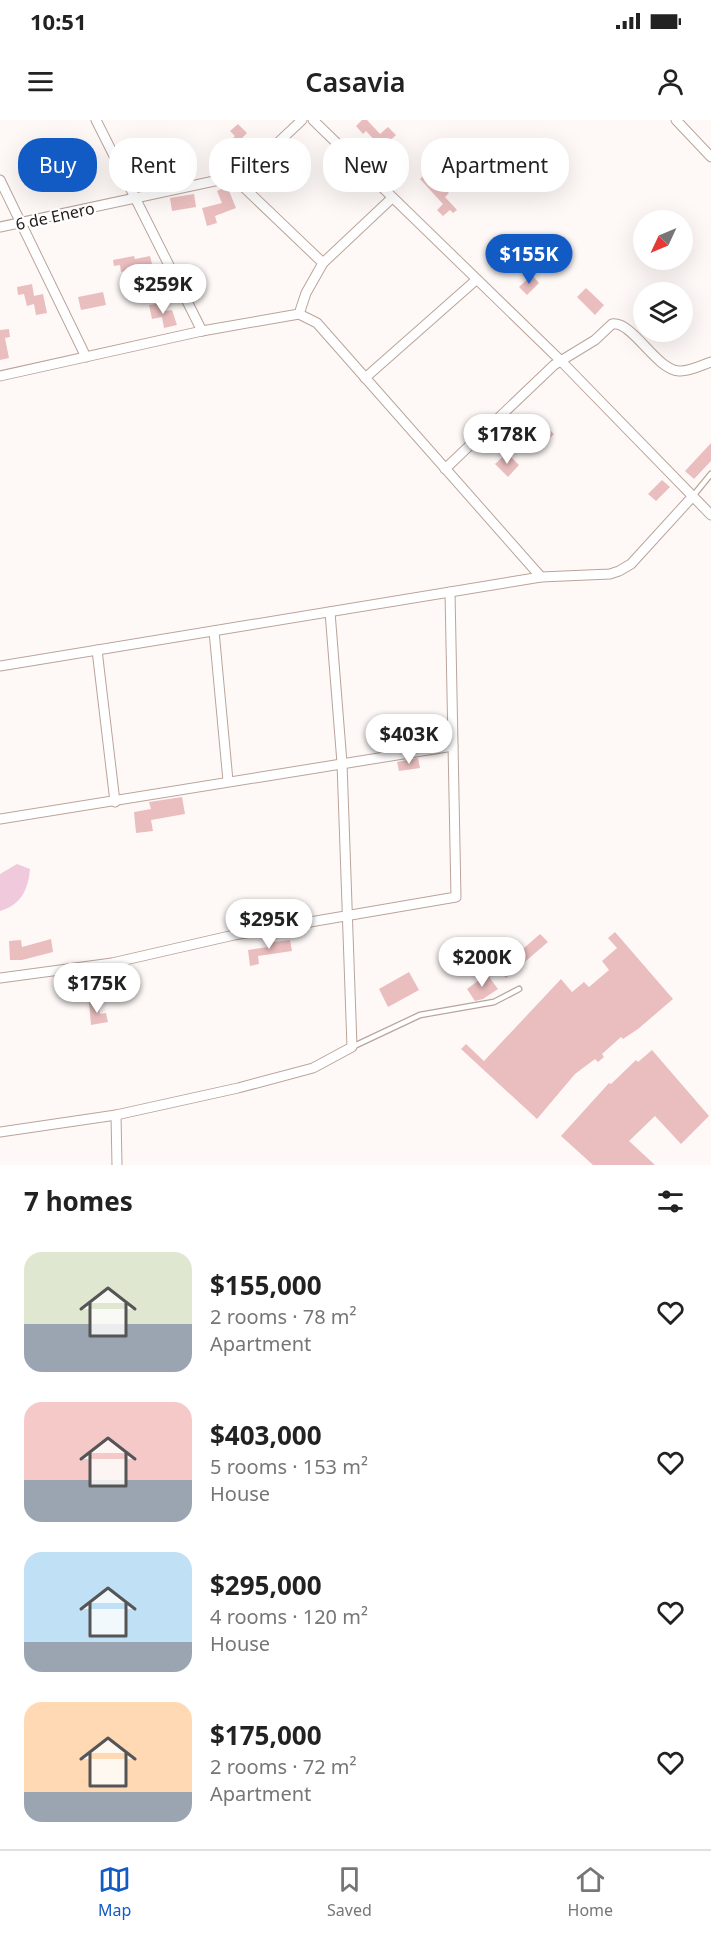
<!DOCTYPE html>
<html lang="en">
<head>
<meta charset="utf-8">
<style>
  :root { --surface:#fff; --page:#f2f2f2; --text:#222; --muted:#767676; --line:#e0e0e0; --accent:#125bc5 }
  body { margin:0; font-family:"Noto Sans",sans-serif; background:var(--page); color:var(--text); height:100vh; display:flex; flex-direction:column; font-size:22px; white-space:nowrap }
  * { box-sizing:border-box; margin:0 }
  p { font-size:20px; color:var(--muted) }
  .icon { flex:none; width:33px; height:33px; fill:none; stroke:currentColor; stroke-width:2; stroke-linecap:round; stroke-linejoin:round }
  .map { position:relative; height:1045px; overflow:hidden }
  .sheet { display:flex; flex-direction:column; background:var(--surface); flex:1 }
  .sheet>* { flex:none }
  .hud { position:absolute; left:18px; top:18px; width:675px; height:54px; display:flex; gap:12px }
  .needle { width:39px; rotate:226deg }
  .tools { position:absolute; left:633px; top:90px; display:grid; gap:12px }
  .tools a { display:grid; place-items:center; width:60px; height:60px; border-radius:50%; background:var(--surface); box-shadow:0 6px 24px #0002; font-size:30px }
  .price { position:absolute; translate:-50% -51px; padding:0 14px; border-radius:21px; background:#fff; color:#222; font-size:20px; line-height:39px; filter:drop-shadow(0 2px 3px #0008) }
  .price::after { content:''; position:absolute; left:50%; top:36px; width:18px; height:14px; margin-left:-9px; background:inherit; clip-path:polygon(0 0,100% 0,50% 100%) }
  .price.active { background:var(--accent); color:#fff }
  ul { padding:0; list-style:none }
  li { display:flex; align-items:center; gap:18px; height:150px; padding:0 24px }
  li span { display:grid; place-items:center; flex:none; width:168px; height:120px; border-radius:18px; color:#555 }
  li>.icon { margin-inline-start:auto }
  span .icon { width:72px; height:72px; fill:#fffc; stroke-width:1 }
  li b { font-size:26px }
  h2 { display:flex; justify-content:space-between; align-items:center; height:72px; padding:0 24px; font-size:26px }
  .tag { padding:0 21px; border-radius:24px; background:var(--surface); box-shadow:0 6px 24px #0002; font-size:21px; line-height:54px }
  .tag.active { background:var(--accent); color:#fff }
  .status { display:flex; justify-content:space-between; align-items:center; height:42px; padding:0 30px; background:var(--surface); direction:ltr }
  .status svg { height:16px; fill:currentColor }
  header { display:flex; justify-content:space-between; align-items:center; height:78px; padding:0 24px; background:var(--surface); font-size:27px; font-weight:600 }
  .menu { display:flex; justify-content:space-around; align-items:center; height:84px; border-top:2px solid var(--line); background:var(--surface); font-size:16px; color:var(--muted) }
  .menu a { display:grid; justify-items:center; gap:3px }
  .menu .active { color:var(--accent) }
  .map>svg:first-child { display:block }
</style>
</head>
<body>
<div class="status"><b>10:51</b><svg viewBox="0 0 49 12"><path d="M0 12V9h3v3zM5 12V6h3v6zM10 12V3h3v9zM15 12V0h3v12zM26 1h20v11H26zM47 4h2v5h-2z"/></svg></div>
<header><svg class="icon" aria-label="menu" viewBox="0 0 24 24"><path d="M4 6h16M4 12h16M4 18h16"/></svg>Casavia<svg class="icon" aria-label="person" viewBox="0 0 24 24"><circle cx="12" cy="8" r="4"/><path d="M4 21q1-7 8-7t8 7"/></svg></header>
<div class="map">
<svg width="711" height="1045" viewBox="0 0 711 1045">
  <rect width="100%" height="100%" fill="#fef9f7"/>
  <path fill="#f1c9dc" d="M17,744L30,749C28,770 21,785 0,791V754Z"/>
  <g fill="#eabebf">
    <path d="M362,0H367L380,14L388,7L396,15L382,28L366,11L363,14L356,6Z"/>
    <path d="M238,4L247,13L237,23L245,30L238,38L230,30L226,35L221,31L235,16L230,11Z"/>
    <path d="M186,24L194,42L184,47L176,28Z"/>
    <path d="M468,32L487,51L481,56L463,37Z"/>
    <path d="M400,34L408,43L398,54L389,46Z"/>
    <path d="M425,54L442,71L444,69L449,73L445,77L457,90L453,93L450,90L443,96L437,90L443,84L420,59Z"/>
    <path d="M227,66L236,88L215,96L217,103L207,106L202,88L222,83L217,71Z"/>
    <path d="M194,74L196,87L172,91L170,78Z"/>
    <path d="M134,136L135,139L150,136L152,144L121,152L120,145L114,146L113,140Z"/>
    <path d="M532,155L539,163L527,175L519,167Z"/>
    <path d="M32,164L34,176L43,174L47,193L36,195L34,184L27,186L24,174L18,175L17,167Z"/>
    <path d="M586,168L604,185L595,195L577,177Z"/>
    <path d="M103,172L106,185L81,190L78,177Z"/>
    <path d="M163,183L165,191L172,190L177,205L164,208L162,197L152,199L149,185Z"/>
    <path d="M9,209L10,217L5,218L9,238L0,240V210Z"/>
    <path d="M537,299L554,314L548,320L532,305Z"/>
    <path d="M711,323V341L694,359L685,351Z"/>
    <path d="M507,333L519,345L508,357L495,344Z"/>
    <path d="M662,360L670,367L656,381L648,374Z"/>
    <path d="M418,638L420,648L399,651L397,642Z"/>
    <path d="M182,677L185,694L151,700L153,711L136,713L134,692L151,689L149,682Z"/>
    <path d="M615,812L673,879L638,909L623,919L621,917L602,934L604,937L598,942L595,939L575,954L537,999L461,929L466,924L484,941L561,859L572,872L584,862L589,867L609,850L602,841L617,828L608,818Z"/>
    <path d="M540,814L548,822L506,858L499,850Z"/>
    <path d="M274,818V822L290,820L292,831L258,836L259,844L250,846L248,830L268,827L267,819Z"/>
    <path d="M51,819L53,832L22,840H10L9,821L21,820L22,827Z"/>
    <path d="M409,852L419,870L388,887L379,869Z"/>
    <path d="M487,854L498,869L483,879L475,881L467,869Z"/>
    <path d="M98,881L100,894L106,893L108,902L91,905L89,882Z"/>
    <path d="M652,930L709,996L681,1024L655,996L629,1021L655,1045H593L561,1016L609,963L611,964L636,940L638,942Z"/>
  </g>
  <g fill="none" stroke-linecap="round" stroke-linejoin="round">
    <defs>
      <g id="lane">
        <path d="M693,376L711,354"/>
        <path d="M352,927L420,895L494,882L519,869"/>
      </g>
      <g id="street">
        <path d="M96,0L202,211"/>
        <path d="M313,0L560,240L711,395"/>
        <path d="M676,0L711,37"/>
        <path d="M233,57L323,143"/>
        <path d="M0,60L86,237"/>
        <path d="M0,107L233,57L249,50L302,0"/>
        <path d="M299,194L317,203L541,457"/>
        <path d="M0,256L202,211L299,194L306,173L323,143L392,78"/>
        <path d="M365,258L476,160"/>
        <path d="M445,349L554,245L595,220L612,204C633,201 655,249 679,251C689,252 702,245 711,242"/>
        <path d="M214,511L228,661"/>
        <path d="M97,530L115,682"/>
        <path d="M0,546L541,457L610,454L619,451L631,444L693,376"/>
        <path d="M0,699L453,626"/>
        <path d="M0,858L112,843L234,815L456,777L450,472"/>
        <path d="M116,995L117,1045"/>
        <path d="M0,1012L116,995L238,968L313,948L352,927L342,643L330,492"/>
      </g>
    </defs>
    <use href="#lane" stroke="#baa49a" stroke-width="7"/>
    <use href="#street" stroke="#baa49a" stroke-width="11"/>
    <use href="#lane" stroke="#fff" stroke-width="4.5"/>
    <use href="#street" stroke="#fff" stroke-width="9"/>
  </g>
  <g text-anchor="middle" stroke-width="4.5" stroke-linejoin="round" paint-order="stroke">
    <g font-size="16" fill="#241c18" stroke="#fff">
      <text transform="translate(55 96) rotate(-12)" y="6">6 de Enero</text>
    </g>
  </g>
</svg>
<div class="tools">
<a><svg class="needle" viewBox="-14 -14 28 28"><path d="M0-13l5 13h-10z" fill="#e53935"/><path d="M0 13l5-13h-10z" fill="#767676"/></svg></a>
<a><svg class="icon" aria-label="layers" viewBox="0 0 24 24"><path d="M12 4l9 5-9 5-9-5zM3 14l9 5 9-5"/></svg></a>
</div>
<b class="price active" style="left:529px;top:165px">$155K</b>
<b class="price" style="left:163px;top:195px">$259K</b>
<b class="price" style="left:507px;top:345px">$178K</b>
<b class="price" style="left:409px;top:645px">$403K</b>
<b class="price" style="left:269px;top:830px">$295K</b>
<b class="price" style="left:482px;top:868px">$200K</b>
<b class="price" style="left:97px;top:894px">$175K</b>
<div class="hud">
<a class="tag active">Buy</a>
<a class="tag">Rent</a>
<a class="tag">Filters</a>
<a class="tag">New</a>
<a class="tag">Apartment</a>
</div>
</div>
<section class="sheet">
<h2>7 homes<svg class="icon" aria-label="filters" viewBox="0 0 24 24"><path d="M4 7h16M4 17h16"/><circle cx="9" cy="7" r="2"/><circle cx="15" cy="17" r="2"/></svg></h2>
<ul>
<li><span style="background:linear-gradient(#dfe7d0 60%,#9aa5b1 0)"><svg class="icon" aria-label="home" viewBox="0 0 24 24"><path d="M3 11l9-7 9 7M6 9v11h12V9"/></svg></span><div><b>$155,000</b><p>2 rooms · 78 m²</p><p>Apartment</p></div><svg class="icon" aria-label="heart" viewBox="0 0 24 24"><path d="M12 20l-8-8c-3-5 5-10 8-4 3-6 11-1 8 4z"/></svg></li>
<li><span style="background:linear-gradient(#f6c9c9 65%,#9aa5b1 0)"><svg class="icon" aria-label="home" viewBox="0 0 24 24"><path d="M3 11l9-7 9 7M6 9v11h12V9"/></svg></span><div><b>$403,000</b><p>5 rooms · 153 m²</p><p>House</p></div><svg class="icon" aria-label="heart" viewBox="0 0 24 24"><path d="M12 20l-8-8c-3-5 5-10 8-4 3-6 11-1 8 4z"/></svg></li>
<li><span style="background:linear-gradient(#bfe0f5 75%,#9aa5b1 0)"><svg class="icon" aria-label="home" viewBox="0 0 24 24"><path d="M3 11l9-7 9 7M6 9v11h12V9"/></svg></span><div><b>$295,000</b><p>4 rooms · 120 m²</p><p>House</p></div><svg class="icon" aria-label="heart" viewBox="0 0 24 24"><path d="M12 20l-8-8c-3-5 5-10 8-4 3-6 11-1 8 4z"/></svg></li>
<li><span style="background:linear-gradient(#ffd9b3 75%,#9aa5b1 0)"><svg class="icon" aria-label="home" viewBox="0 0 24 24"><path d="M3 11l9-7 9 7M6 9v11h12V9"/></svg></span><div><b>$175,000</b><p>2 rooms · 72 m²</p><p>Apartment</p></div><svg class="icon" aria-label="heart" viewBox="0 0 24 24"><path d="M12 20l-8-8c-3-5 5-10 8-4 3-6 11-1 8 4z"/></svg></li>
</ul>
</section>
<nav class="menu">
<a class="active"><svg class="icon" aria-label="map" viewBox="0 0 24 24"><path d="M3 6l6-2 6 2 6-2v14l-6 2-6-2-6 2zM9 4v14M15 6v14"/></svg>Map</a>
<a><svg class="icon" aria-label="saved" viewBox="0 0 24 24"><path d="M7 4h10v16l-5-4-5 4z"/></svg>Saved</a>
<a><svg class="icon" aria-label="home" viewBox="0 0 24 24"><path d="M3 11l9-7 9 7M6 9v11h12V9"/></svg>Home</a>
</nav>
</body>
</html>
